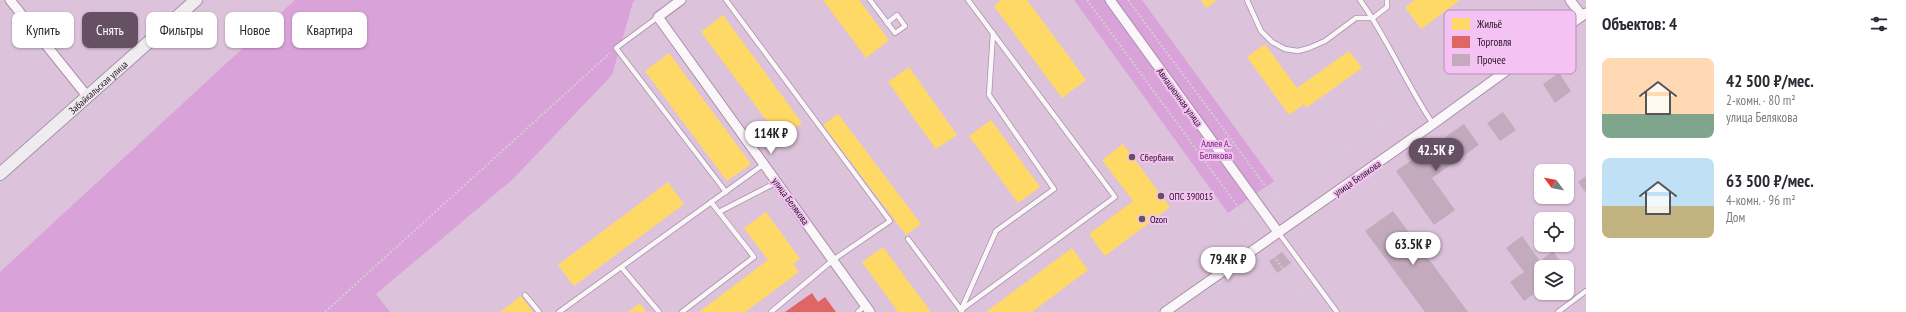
<!DOCTYPE html>
<html lang="ru">
<head>
<meta charset="utf-8">
<style>
  :root { --surface:#fff; --page:#f2f2f3; --text:#2b2b33; --muted:#7c7c81; --accent:#655064 }
  body { margin:0; font-family:"PT Sans Narrow",sans-serif; background:var(--page); color:var(--text); height:100vh; display:flex; flex-direction:column; font-size:15px; white-space:nowrap }
  * { box-sizing:border-box; margin:0 }
  p { font-size:13px; color:var(--muted) }
  .icon { flex:none; width:22px; height:22px; fill:none; stroke:currentColor; stroke-width:2; stroke-linecap:round; stroke-linejoin:round }
  .map { position:relative; flex:1; overflow:hidden }
  .drawer { display:flex; flex-direction:column; background:var(--surface); width:320px }
  .drawer>* { flex:none }
  .guide { position:absolute; left:12px; top:12px; width:380px; height:36px; display:flex; gap:8px }
  .needle { width:26px; rotate:302deg }
  .buttons { position:absolute; left:1534px; top:164px; display:grid; gap:8px }
  .buttons a { display:grid; place-items:center; width:40px; height:40px; border-radius:8px; background:var(--surface); box-shadow:0 1px 3px #0004; font-size:20px }
  .price { position:absolute; translate:-50% -34px; padding:0 9px; border-radius:14px; background:#fff; color:#222; font-size:13px; line-height:26px; filter:drop-shadow(0 1px 2px #0008) }
  .price::after { content:''; position:absolute; left:50%; top:24px; width:12px; height:9px; margin-left:-6px; background:inherit; clip-path:polygon(0 0,100% 0,50% 100%) }
  .price.selected { background:var(--accent); color:#fff }
  ul { padding:0; list-style:none }
  li { display:flex; align-items:center; gap:12px; height:100px; padding:0 16px }
  li span { display:grid; place-items:center; flex:none; width:112px; height:80px; border-radius:8px; color:#555 }
  li>.icon { margin-inline-start:auto }
  span .icon { width:48px; height:48px; fill:#fffc; stroke-width:1 }
  li b { font-size:17px }
  h2 { display:flex; justify-content:space-between; align-items:center; height:48px; padding:0 16px; font-size:17px }
  .tag { padding:0 14px; border-radius:8px; background:var(--surface); box-shadow:0 1px 3px #0004; font-size:14px; line-height:36px }
  .tag.selected { background:var(--accent); color:#fff }
  main { display:flex; flex:1; min-height:0 }
  .map>svg:first-child { display:block }
</style>
</head>
<body>
<main>
<div class="map">
<svg width="1586" height="312" viewBox="0 0 1586 312">
  <rect width="100%" height="100%" fill="#ddc2dc"/>
  <g fill="#d9a2d8">
    <path d="M295,0H635L633,2L612,75L513,179L376,294L390,312H0V272Z"/>
    <path d="M1074,0H1142L1274,181L1228,213Z"/>
  </g>
  <g fill="#ffd966">
    <path d="M823,0H859L889,40L866,58Z"/>
    <path d="M1001,0H1027L1086,80L1062,98L994,6Z"/>
    <path d="M1201,0H1217L1206,8Z"/>
    <path d="M1415,0H1460L1421,29L1405,7Z"/>
    <path d="M723,15L802,123L780,139L701,32Z"/>
    <path d="M1265,44L1297,88L1349,51L1362,68L1306,108L1304,104L1289,115L1247,57Z"/>
    <path d="M669,53L751,164L727,181L645,71Z"/>
    <path d="M909,67L957,135L936,149L888,82Z"/>
    <path d="M838,114L921,224L906,235L823,125Z"/>
    <path d="M991,120L1040,187L1018,203L969,136Z"/>
    <path d="M1123,144L1170,207L1105,256L1089,234L1133,201L1102,160Z"/>
    <path d="M668,182L684,204L574,286L558,265Z"/>
    <path d="M766,212L800,259L793,264L799,272L745,312H699L768,260L744,228Z"/>
    <path d="M883,247L931,312H898L862,262Z"/>
    <path d="M1072,248L1088,270L1032,312H986Z"/>
    <path d="M521,296L533,312H500Z"/>
    <path d="M640,303L646,312H628Z"/>
  </g>
  <path fill="#e06666" d="M812,293L818,302L825,297L836,312H785Z"/>
  <g fill="#c3abbd">
    <path d="M1559,73L1571,91L1555,103L1543,84Z"/>
    <path d="M1503,112L1516,130L1500,141L1487,123Z"/>
    <path d="M1464,124L1479,145L1432,178L1455,210L1434,225L1396,171Z"/>
    <path d="M1586,176V193L1578,182Z"/>
    <path d="M1393,211L1468,312H1425L1365,231Z"/>
    <path d="M1522,236L1540,261L1553,251L1564,267H1541V289L1524,301L1510,282L1524,272L1506,248Z"/>
    <path d="M1282,252L1291,263L1277,273L1269,261Z"/>
  </g>
  <g fill="none" stroke-linecap="round" stroke-linejoin="round">
    <defs>
      <g id="lane">
        <path d="M726,0L890,221L833,260L771,312"/>
        <path d="M870,0L895,33L905,26L897,15L887,23"/>
        <path d="M1247,0L1261,31L1272,42L1285,49L1298,51L1309,48L1325,41L1356,18H1373L1387,7V0"/>
        <path d="M1360,0C1388,39 1406,84 1433,124"/>
        <path d="M658,17L616,48L726,192"/>
        <path d="M719,212L777,182"/>
        <path d="M1278,232L1337,312"/>
        <path d="M908,239L961,310L996,231L1054,189L989,95L993,33"/>
        <path d="M622,268L659,312"/>
        <path d="M525,295L539,312"/>
        <path d="M559,312L764,164"/>
        <path d="M682,312L754,257L711,202"/>
        <path d="M858,312L865,305"/>
        <path d="M962,312L961,310L1115,197L968,0"/>
        <path d="M1558,312L1586,291"/>
      </g>
      <g id="street">
        <path d="M10,0L87,96"/>
        <path d="M681,0L658,17L870,312"/>
        <path d="M1110,0L1278,232"/>
        <path d="M1570,0L1582,16"/>
        <path d="M1165,312L1433,124L1586,13"/>
      </g>
      <g id="secondary">
        <path id="s1" d="M0,174L196,0"/>
      </g>
    </defs>
    <use href="#lane" stroke="#a792a6" stroke-width="6"/>
    <use href="#street" stroke="#a792a6" stroke-width="11"/>
    <use href="#secondary" stroke="#a792a6" stroke-width="14"/>
    <g stroke="#d4ccd4" stroke-width="2" stroke-dasharray="2 2" stroke-linecap="butt">
      <path d="M1087,0L1247,219L1119,312"/>
      <path d="M1128,0L1275,199"/>
      <path d="M640,22C640,11 642,6 651,0"/>
      <path d="M1423,93L1552,0"/>
      <path d="M1269,203L1411,101"/>
      <path d="M1254,214L1247,219L1259,235"/>
      <path d="M1269,250L1302,294L1310,287"/>
      <path d="M325,312L610,53"/>
    </g>
    <use href="#lane" stroke="#faf6fa" stroke-width="4.5"/>
    <use href="#street" stroke="#faf6fa" stroke-width="9"/>
    <use href="#secondary" stroke="#efecef" stroke-width="12"/>
  </g>
  <g fill="#655064" stroke="#f5c3f3" stroke-width="1.5">
    <circle cx="1132" cy="157" r="4"/>
    <circle cx="1161" cy="196" r="4"/>
    <circle cx="1142" cy="219" r="4"/>
  </g>
  <g text-anchor="middle" stroke-width="4" stroke-linejoin="round" paint-order="stroke">
    <g font-size="10" fill="#251324" stroke="#f5c3f3">
      <text dy="4" stroke="none"><textPath href="#s1" startOffset="131">Забайкальская улица</textPath></text>
      <text transform="translate(1180 97) rotate(54)" y="4">Авиационная улица</text>
      <text transform="translate(1357 178) rotate(-35)" y="4">улица Белякова</text>
      <text transform="translate(791 201) rotate(54)" y="4">улица Белякова</text>
    </g>
    <g font-size="10" fill="#6c1d6d" stroke="#f5c3f3">
      <text x="1216" y="147">Аллея А.<tspan x="1216" dy="12">Белякова</tspan></text>
    </g>
    <g font-size="10" fill="#251324" stroke="#f5c3f3" text-anchor="start">
      <text x="1140" y="161">Сбербанк</text>
      <text x="1169" y="200">ОПС 390015</text>
      <text x="1150" y="223">Ozon</text>
    </g>
  </g>
  <rect x="1444" y="10" width="132" height="64" rx="6" fill="#f5c3f3" stroke="#b78eb5" stroke-width="1"/>
  <rect x="1452" y="18" width="18" height="12" fill="#ffd966"/>
  <rect x="1452" y="36" width="18" height="12" fill="#e06666"/>
  <rect x="1452" y="54" width="18" height="12" fill="#c3abbd"/>
  <g font-size="11" fill="#251324">
    <text x="1477" y="28">Жильё</text>
    <text x="1477" y="46">Торговля</text>
    <text x="1477" y="64">Прочее</text>
  </g>
</svg>
<div class="buttons">
<a><svg class="needle" viewBox="-14 -14 28 28"><path d="M0-13l5 13h-10z" fill="#e53935"/><path d="M0 13l5-13h-10z" fill="#7c7c81"/></svg></a>
<a><svg class="icon" aria-label="locate" viewBox="0 0 24 24"><circle cx="12" cy="12" r="6"/><path d="M12 2v4M12 18v4M2 12h4M18 12h4"/></svg></a>
<a><svg class="icon" aria-label="layers" viewBox="0 0 24 24"><path d="M12 4l9 5-9 5-9-5zM3 14l9 5 9-5"/></svg></a>
</div>
<b class="price" style="left:771px;top:155px">114K ₽</b>
<b class="price selected" style="left:1436px;top:172px">42.5K ₽</b>
<b class="price" style="left:1413px;top:266px">63.5K ₽</b>
<b class="price" style="left:1228px;top:281px">79.4K ₽</b>
<div class="guide">
<a class="tag">Купить</a>
<a class="tag selected">Снять</a>
<a class="tag">Фильтры</a>
<a class="tag">Новое</a>
<a class="tag">Квартира</a>
</div>
</div>
<section class="drawer">
<h2>Объектов: 4<svg class="icon" aria-label="filters" viewBox="0 0 24 24"><path d="M4 7h16M4 17h16"/><circle cx="9" cy="7" r="2"/><circle cx="15" cy="17" r="2"/></svg></h2>
<ul>
<li><span style="background:linear-gradient(#ffd9b3 70%,#7fa58c 0)"><svg class="icon" aria-label="home" viewBox="0 0 24 24"><path d="M3 11l9-7 9 7M6 9v11h12V9"/></svg></span><div><b>42 500 ₽/мес.</b><p>2-комн. · 80 m²</p><p>улица Белякова</p></div></li>
<li><span style="background:linear-gradient(#bfe0f5 60%,#c2b280 0)"><svg class="icon" aria-label="home" viewBox="0 0 24 24"><path d="M3 11l9-7 9 7M6 9v11h12V9"/></svg></span><div><b>63 500 ₽/мес.</b><p>4-комн. · 96 m²</p><p>Дом</p></div></li>
</ul>
</section>
</main>
</body>
</html>
